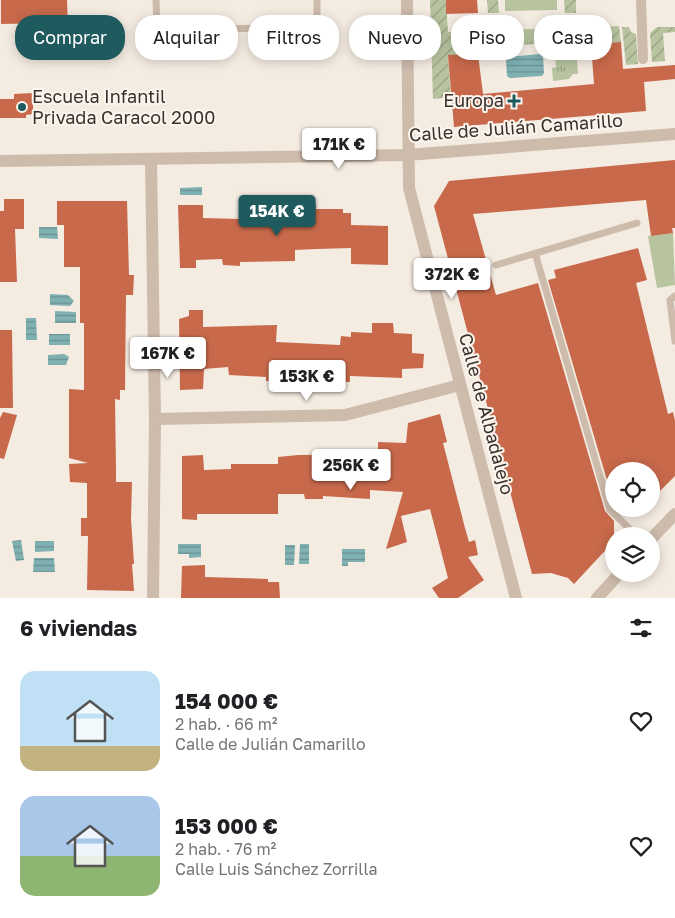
<!DOCTYPE html>
<html lang="es">
<head>
<meta charset="utf-8">
<style>
  :root { --surface:#fff; --page:#f6f6f6; --text:#202124; --muted:#757577; --accent:#1f5a5e }
  body { margin:0; font-family:"Golos Text",sans-serif; background:var(--page); color:var(--text); height:100vh; display:flex; flex-direction:column; font-size:19px; white-space:nowrap }
  * { box-sizing:border-box; margin:0 }
  p { font-size:16px; color:var(--muted) }
  .icon { flex:none; width:28px; height:28px; fill:none; stroke:currentColor; stroke-width:2; stroke-linecap:round; stroke-linejoin:round }
  .map { position:relative; height:598px; overflow:hidden }
  .panel { display:flex; flex-direction:column; background:var(--surface); flex:1 }
  .panel>* { flex:none }
  .banner { position:absolute; left:15px; top:15px; width:645px; height:45px; display:flex; gap:10px }
  .tools { position:absolute; left:605px; top:462px; display:grid; gap:10px }
  .tools a { display:grid; place-items:center; width:55px; height:55px; border-radius:50%; background:var(--surface); box-shadow:0 2px 12px #0003; font-size:25px }
  .price { position:absolute; translate:-50% -42px; padding:0 11px; border-radius:5px; background:#fff; color:#222; font-size:16px; line-height:32px; filter:drop-shadow(0 1px 2px #0008) }
  .price::after { content:''; position:absolute; left:50%; top:30px; width:15px; height:11px; margin-left:-8px; background:inherit; clip-path:polygon(0 0,100% 0,50% 100%) }
  .price.on { background:var(--accent); color:#fff }
  ul { padding:0; list-style:none }
  li { display:flex; align-items:center; gap:15px; height:125px; padding:0 20px }
  li span { display:grid; place-items:center; flex:none; width:140px; height:100px; border-radius:15px; color:#555 }
  li>.icon { margin-inline-start:auto }
  span .icon { width:60px; height:60px; fill:#fffc; stroke-width:1 }
  li b { font-size:21px }
  h2 { display:flex; justify-content:space-between; align-items:center; height:60px; padding:0 20px; font-size:21px }
  .tag { padding:0 18px; border-radius:20px; background:var(--surface); box-shadow:0 2px 12px #0003; font-size:18px; line-height:45px }
  .tag.on { background:var(--accent); color:#fff }
  .map>svg:first-child { display:block }
</style>
</head>
<body>
<div class="map">
<svg width="675" height="598" viewBox="0 0 675 598">
  <defs>
    <pattern id="grass-tufts" width="24" height="20" patternUnits="userSpaceOnUse" patternTransform="scale(1.25)"><rect width="24" height="20" fill="#b8c4a0"/><path d="M3 7l-1-3M5 7V3M7 7l1-3M15 17l-1-3M17 17v-4M19 17l1-3" fill="none" stroke="#97a083"/></pattern>
    <pattern id="garden-furrows" width="10" height="10" patternUnits="userSpaceOnUse" patternTransform="scale(1.25)"><rect width="10" height="10" fill="#b8c4a0"/><path d="M-1 1l2-2M0 10L10 0M9 11l2-2" fill="none" stroke="#97a083"/></pattern>
    <pattern id="water-rules" width="6" height="5" patternUnits="userSpaceOnUse" patternTransform="scale(1.25)"><rect width="6" height="5" fill="#7fb0b2"/><path d="M0 2.5h6" fill="none" stroke="#699091"/></pattern>
  </defs>
  <rect width="100%" height="100%" fill="#f4ebe1"/>
  <path fill="url(#grass-tufts)" d="M566,28L570,32H575L578,74H573L569,79L553,81L552,68L556,67L554,48H550V43L492,47L491,35L495,30Z"/>
  <g fill="url(#garden-furrows)">
    <path d="M430,0H446L448,32L477,30L478,54L448,56L451,97L433,99Z"/>
    <path d="M487,0H498L499,13H488Z"/>
    <path d="M564,0H576V13H565Z"/>
    <path d="M619,26L621,42L591,44L590,28Z"/>
    <path d="M622,27H629L631,32L636,34L638,64L626,65Z"/>
    <path d="M657,27H675V32L663,33L665,61L652,62L650,33Z"/>
  </g>
  <g fill="#b8c4a0">
    <path d="M505,0H557V10L505,11Z"/>
    <path d="M673,233L675,285L657,288L648,236Z"/>
  </g>
  <g fill="url(#water-rules)">
    <path d="M540,54L543,56L544,73L542,76L510,78L507,76L506,60L508,57Z"/>
    <path d="M202,187V195H180V188Z"/>
    <path d="M39,227H57L58,239L39,238Z"/>
    <path d="M50,294L68,295L74,301L70,306L50,305Z"/>
    <path d="M55,311L76,312V323H55Z"/>
    <path d="M26,318H36L37,340H26Z"/>
    <rect x="49" y="334" width="21" height="11"/>
    <path d="M64,354L69,357L66,365H48V355Z"/>
    <path d="M21,540L24,560L16,561L12,541Z"/>
    <path d="M35,541H54V551L35,552Z"/>
    <path d="M178,544H201V557L189,558V554H178Z"/>
    <path d="M300,544H309V564H299Z"/>
    <path d="M285,545H295L294,565H285Z"/>
    <path d="M342,549H365V562H348V566H342Z"/>
    <path d="M34,558H54L55,572H33Z"/>
  </g>
  <g fill="#c8694b">
    <path d="M1,0H67L69,52H52L51,23L1,24Z"/>
    <path d="M446,0H477L478,13L446,14Z"/>
    <path d="M621,42L623,69L675,65V79L644,82L646,111L454,127L448,55L478,54L483,94L594,84L591,44Z"/>
    <path d="M33,93V114L26,115V118H0V99H14V94Z"/>
    <path d="M675,160V228H672L673,233L651,236L646,200L473,214L496,295L538,283L605,511L614,521V541L574,584L568,578L551,573L532,574L434,206L449,181Z"/>
    <path d="M4,199H24V229H15L17,282H0V211H4Z"/>
    <path d="M57,201H127L129,275H134L133,295H126L125,390H120V400L115,399L116,469V482H132L131,519L134,564H132L134,591L87,590L88,536H81V518H87V483L70,482L69,464L88,463L69,458V389L84,390V323H80V267H64V225H57Z"/>
    <path d="M178,205H203V218L241,219V214H295V205H316V209H343V213H351V225L388,226V265L351,264V248L316,249L295,250V261L240,262V266L223,265L222,259L196,260V268H180Z"/>
    <path d="M638,248L647,280L636,283L668,414L673,412L675,421V476L651,500V471H614V504L548,280L556,278L554,270Z"/>
    <path d="M189,310H203V327L277,325L276,342L340,345L341,336L351,337V332L372,333V323H393L394,333L412,334V353L424,354L423,368L402,369V378L350,376V382L300,383L266,381V377L229,375L228,367L204,369L203,389L180,390L179,319L189,316Z"/>
    <path d="M0,330H12L13,408H0Z"/>
    <path d="M3,412L17,415L4,459L0,458V418Z"/>
    <path d="M440,414L447,442L443,443L465,528L469,542L475,540L478,555L468,557L484,580L458,598H439L432,588L448,578L430,509L401,516L407,542L386,549L403,492L370,490V499L323,496V499H305L304,494H278V514H197V520L182,519V456L203,455L204,470L231,469V464H278V457L298,455L370,454L378,452V442L406,443L408,423Z"/>
    <path d="M205,565V577L268,579V582H279L280,598H181L182,566Z"/>
  </g>
  <g fill="none" stroke-linecap="round" stroke-linejoin="round">
    <g stroke="#cdbbac" stroke-width="7">
      <path d="M156,0L157,30L317,27V0"/>
      <path d="M535,253L610,510L637,536"/>
      <path d="M496,265L637,223"/>
      <path d="M675,296L670,300L675,341"/>
    </g>
    <path stroke="#cdbbac" stroke-width="10" d="M641,0L643,59"/>
    <g stroke="#cdbbac" stroke-width="12">
      <path d="M407,0L409,188L516,598"/>
      <path d="M151,159L155,419L153,598"/>
      <path d="M0,161L407,155L675,134"/>
      <path d="M155,419L345,415L460,385"/>
      <path d="M651,539L675,514"/>
      <path d="M597,598L619,574"/>
    </g>
  </g>
  <g fill="#1f5a5e" stroke="#fbf5ee" stroke-width="2">
    <path d="M511.5 93.5h5v5h5v5h-5v5h-5v-5h-5v-5h5z"/>
    <circle cx="22" cy="107" r="5"/>
  </g>
  <g text-anchor="middle" stroke-width="4" stroke-linejoin="round" paint-order="stroke">
    <g font-size="18" fill="#3b302b" stroke="#fbf5ee" text-anchor="start">
      <text x="32" y="103">Escuela Infantil<tspan x="32" dy="21">Privada Caracol 2000</tspan></text>
      <text x="504" y="107" text-anchor="end">Europa</text>
    </g>
    <g font-size="18" fill="#3b302b" stroke="#fbf5ee">
      <text transform="translate(516 128) rotate(-4)" y="6">Calle de Julián Camarillo</text>
      <text transform="translate(486 414) rotate(75)" y="6">Calle de Albadalejo</text>
    </g>
  </g>
</svg>
<div class="tools">
<a><svg class="icon" aria-label="locate" viewBox="0 0 24 24"><circle cx="12" cy="12" r="6"/><path d="M12 2v4M12 18v4M2 12h4M18 12h4"/></svg></a>
<a><svg class="icon" aria-label="layers" viewBox="0 0 24 24"><path d="M12 4l9 5-9 5-9-5zM3 14l9 5 9-5"/></svg></a>
</div>
<b class="price" style="left:339px;top:170px">171K €</b>
<b class="price on" style="left:277px;top:237px">154K €</b>
<b class="price" style="left:452px;top:300px">372K €</b>
<b class="price" style="left:168px;top:379px">167K €</b>
<b class="price" style="left:307px;top:402px">153K €</b>
<b class="price" style="left:351px;top:491px">256K €</b>
<div class="banner">
<a class="tag on">Comprar</a>
<a class="tag">Alquilar</a>
<a class="tag">Filtros</a>
<a class="tag">Nuevo</a>
<a class="tag">Piso</a>
<a class="tag">Casa</a>
</div>
</div>
<section class="panel">
<h2>6 viviendas<svg class="icon" aria-label="filters" viewBox="0 0 24 24"><path d="M4 7h16M4 17h16"/><circle cx="9" cy="7" r="2"/><circle cx="15" cy="17" r="2"/></svg></h2>
<ul>
<li><span style="background:linear-gradient(#bfe0f5 75%,#c2b280 0)"><svg class="icon" aria-label="home" viewBox="0 0 24 24"><path d="M3 11l9-7 9 7M6 9v11h12V9"/></svg></span><div><b>154 000 €</b><p>2 hab. · 66 m²</p><p>Calle de Julián Camarillo</p></div><svg class="icon" aria-label="heart" viewBox="0 0 24 24"><path d="M12 20l-8-8c-3-5 5-10 8-4 3-6 11-1 8 4z"/></svg></li>
<li><span style="background:linear-gradient(#a9c7e8 60%,#8fb573 0)"><svg class="icon" aria-label="home" viewBox="0 0 24 24"><path d="M3 11l9-7 9 7M6 9v11h12V9"/></svg></span><div><b>153 000 €</b><p>2 hab. · 76 m²</p><p>Calle Luis Sánchez Zorrilla</p></div><svg class="icon" aria-label="heart" viewBox="0 0 24 24"><path d="M12 20l-8-8c-3-5 5-10 8-4 3-6 11-1 8 4z"/></svg></li>
</ul>
</section>
</body>
</html>
